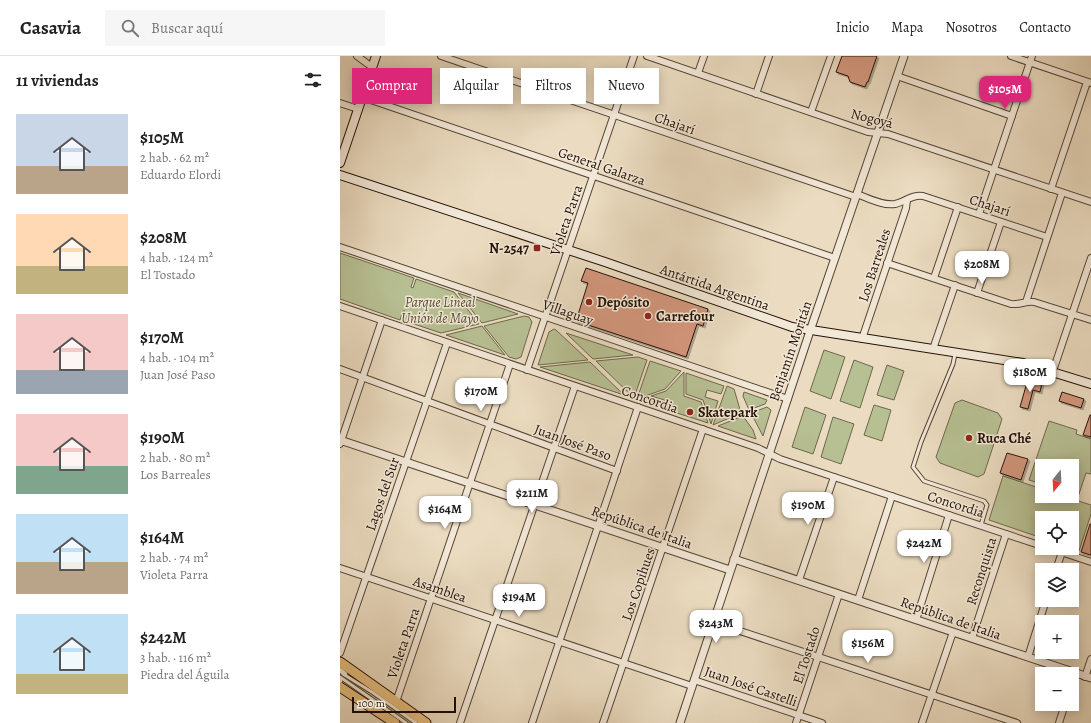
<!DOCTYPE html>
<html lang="es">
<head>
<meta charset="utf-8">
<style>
  :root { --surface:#fff; --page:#f6f6f6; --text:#222; --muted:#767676; --line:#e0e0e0; --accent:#db2777 }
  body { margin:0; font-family:Alegreya,serif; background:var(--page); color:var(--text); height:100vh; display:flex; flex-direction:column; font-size:15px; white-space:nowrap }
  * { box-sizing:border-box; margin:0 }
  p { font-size:13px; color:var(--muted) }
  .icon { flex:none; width:22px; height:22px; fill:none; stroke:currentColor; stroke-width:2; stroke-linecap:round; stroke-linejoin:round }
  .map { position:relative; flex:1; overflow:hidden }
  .side { display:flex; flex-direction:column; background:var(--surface); width:340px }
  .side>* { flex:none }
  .banner { position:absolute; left:12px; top:12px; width:380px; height:36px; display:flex; gap:8px }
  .needle { width:26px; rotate:198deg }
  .buttons { position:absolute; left:695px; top:403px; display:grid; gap:8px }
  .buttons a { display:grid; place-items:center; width:44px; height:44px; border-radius:0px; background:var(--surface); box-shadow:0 2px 10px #0003; font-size:20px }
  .scale { position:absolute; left:12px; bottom:10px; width:104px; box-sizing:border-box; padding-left:4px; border:2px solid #241106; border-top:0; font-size:11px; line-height:14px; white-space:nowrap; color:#241106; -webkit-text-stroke:3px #f2e8d7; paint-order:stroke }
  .price { position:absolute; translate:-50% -34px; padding:0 9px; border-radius:8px; background:#fff; color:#222; font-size:13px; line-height:26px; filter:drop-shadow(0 1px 2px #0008) }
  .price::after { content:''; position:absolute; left:50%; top:24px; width:12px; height:9px; margin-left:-6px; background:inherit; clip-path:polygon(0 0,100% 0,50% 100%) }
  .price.current { background:var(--accent); color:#fff }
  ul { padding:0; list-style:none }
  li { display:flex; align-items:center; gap:12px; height:100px; padding:0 16px }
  li span { display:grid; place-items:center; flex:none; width:112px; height:80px; border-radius:0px; color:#555 }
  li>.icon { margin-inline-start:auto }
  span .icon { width:48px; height:48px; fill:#fffc; stroke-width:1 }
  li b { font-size:17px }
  h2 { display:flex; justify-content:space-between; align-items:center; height:48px; padding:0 16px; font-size:17px }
  .pill { padding:0 14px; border-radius:0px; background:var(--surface); box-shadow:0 2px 10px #0003; font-size:14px; line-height:36px }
  .pill.current { background:var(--accent); color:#fff }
  header { display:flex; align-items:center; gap:24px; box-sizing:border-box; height:56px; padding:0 20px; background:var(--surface); border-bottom:1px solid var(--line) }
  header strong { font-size:19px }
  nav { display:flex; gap:22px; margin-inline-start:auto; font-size:14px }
  .search { width:280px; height:36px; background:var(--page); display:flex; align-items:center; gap:10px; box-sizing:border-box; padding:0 14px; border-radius:0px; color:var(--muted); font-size:15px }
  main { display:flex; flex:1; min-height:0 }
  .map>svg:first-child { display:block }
</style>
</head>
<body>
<header>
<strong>Casavia</strong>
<div class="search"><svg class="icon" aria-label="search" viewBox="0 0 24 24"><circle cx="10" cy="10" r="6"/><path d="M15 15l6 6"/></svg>Buscar aquí</div>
<nav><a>Inicio</a><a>Mapa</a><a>Nosotros</a><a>Contacto</a></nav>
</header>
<main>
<section class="side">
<h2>11 viviendas<svg class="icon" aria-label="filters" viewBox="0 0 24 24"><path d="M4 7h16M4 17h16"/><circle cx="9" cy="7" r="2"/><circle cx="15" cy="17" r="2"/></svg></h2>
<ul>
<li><span style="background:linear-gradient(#c9d6e8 65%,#b9a48a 0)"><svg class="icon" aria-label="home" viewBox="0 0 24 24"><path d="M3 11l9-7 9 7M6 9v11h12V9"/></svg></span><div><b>$105M</b><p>2 hab. · 62 m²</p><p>Eduardo Elordi</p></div></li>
<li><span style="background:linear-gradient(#ffd9b3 65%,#c2b280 0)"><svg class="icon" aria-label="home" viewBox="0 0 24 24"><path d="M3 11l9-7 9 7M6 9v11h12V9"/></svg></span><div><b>$208M</b><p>4 hab. · 124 m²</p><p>El Tostado</p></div></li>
<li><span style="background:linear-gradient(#f6c9c9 70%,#9aa5b1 0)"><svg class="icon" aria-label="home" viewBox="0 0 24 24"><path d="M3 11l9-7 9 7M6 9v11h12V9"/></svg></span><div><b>$170M</b><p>4 hab. · 104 m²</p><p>Juan José Paso</p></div></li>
<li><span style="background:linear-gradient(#f6c9c9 65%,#7fa58c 0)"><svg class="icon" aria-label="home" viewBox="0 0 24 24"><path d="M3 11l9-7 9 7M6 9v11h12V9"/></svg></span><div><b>$190M</b><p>2 hab. · 80 m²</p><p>Los Barreales</p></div></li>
<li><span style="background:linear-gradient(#bfe0f5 60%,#b9a48a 0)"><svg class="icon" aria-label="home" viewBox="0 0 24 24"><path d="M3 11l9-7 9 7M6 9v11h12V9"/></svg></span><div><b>$164M</b><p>2 hab. · 74 m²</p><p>Violeta Parra</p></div></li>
<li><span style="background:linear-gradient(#bfe0f5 75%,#c2b280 0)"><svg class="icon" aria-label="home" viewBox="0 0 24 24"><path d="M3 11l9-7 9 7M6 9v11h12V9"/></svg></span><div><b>$242M</b><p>3 hab. · 116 m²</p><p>Piedra del Águila</p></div></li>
</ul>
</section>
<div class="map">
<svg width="751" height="667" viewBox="0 0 751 667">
  <defs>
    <filter id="shadow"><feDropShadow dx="2" dy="2" stdDeviation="0" flood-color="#0004"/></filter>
  </defs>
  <rect width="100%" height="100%" fill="#ebdcc1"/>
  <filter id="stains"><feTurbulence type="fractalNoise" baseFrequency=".005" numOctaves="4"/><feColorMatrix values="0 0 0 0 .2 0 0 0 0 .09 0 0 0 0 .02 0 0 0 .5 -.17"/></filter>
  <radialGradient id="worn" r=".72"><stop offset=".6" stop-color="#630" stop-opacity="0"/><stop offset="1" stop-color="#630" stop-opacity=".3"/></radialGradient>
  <g fill="#b7c093" stroke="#6e684c">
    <path d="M0,197L74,222L71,231L73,232L76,223L114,236L139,268L101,277L62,264L65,255H63L60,264L0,243Z"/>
    <path d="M118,237L178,258L142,267Z"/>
    <path d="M184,260L189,261L192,266L181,301L176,303L169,301L144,270Z"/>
    <path d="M142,270L165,299L106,279Z"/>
    <path d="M214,273L216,274L248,304L198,309L209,276Z"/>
    <path d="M226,277L293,299L253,303Z"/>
    <path d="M484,294L505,301L491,343L470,335Z"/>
    <path d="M298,301L307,304L294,342L256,305Z"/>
    <path d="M514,304L533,311L520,352L500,345Z"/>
    <path d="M310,305L341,315L325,333L297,343Z"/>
    <path d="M250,306L284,339L200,311Z"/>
    <path d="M547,309L564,315L554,344L537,339Z"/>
    <path d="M344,316V340L361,346L368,367L334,356L331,346L311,340L326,335Z"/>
    <path d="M346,317L384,330L381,338L367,334L365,341L378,345L371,368L363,344L346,338Z"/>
    <path d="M387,330L394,333L401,357L373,369Z"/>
    <path d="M404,336L427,344L425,348L409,354L403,340Z"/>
    <path d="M308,341L329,348L332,355L300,344Z"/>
    <path d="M622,344L658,357L662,363L644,418L638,421L600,407L596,401L615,347Z"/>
    <path d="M534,349L551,354L542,385L524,379Z"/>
    <path d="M427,351L431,354L423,380L411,357Z"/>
    <path d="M465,351L486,359L473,398L452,391Z"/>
    <path d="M403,360L413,374L416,383L378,370Z"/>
    <path d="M493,361L514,368L501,408L481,401Z"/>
    <path d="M709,365L737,374L736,378L751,383V418L746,417L738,441L732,439V410H702V428L689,424Z"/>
    <path d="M663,420L702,433V440H723L751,449V458L739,495L730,492H732V462H702V482L649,464Z"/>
    <path d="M3,621L33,639L73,667H69Z"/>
  </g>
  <g fill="#d3967c" stroke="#241106" filter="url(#shadow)">
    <path d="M502,0H537L528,26H527L525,31L510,26L508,20L496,16Z"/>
    <path d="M246,212L368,253L363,270L357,268L346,301L236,265L248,227L241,225Z"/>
    <path d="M688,323L702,327L700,336L693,334L688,353L680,351Z"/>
    <path d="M722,336L744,343L741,352L719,345Z"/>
    <path d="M750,359H751V381L743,379Z"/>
    <path d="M667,397L688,403L681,424L660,417Z"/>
    <path d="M750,468H751V499L741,496Z"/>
  </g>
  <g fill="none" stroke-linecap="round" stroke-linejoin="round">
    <defs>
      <g id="service">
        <path d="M615,298L613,308L581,386L573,411L584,425L644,445L647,449L641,469"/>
        <path d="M3,618L32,636L76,667"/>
        <path d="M0,621L66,667"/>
      </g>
      <g id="pedestrian">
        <path d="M0,614L5,618"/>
        <path d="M0,623V625"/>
      </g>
      <g id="minor">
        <path d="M17,0L32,11"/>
        <path d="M101,0L516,141"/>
        <path d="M307,0L528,76L548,78L751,146"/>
        <path d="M671,0L751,27"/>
        <path d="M358,17L364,0"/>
        <path d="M557,20L672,60"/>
        <path d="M416,38L429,0"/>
        <path d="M22,41L495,202"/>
        <path d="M0,47L18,53"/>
        <path d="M471,56L491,0"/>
        <path d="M711,133L747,26"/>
        <path d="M517,138C528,142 543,150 555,148C565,146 572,138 583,140L707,181"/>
        <path d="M639,158L692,0"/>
        <path d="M0,191L448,343"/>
        <path d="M547,207L671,248C679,249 686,245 694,246L751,264"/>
        <path d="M594,222L618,151"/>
        <path d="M637,237L661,166"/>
        <path d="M686,246L722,137"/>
        <path d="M0,250L418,392L440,403L702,490"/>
        <path d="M522,283L566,152L567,144"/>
        <path d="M593,293L615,229"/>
        <path d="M0,313L277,415"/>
        <path d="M187,314L294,0"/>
        <path d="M713,315L751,202"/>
        <path d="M0,388L42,264"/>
        <path d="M709,492L751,506"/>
        <path d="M0,512L352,630"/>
        <path d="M716,514L722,496"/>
        <path d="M459,524L494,421"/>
        <path d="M518,544L552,440"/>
        <path d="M576,564L609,459"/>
        <path d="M373,566L677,667"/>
        <path d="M632,582L666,478"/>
        <path d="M0,597L107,287"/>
        <path d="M688,601L706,544"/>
        <path d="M745,621L751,603"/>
        <path d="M354,624L482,667"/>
        <path d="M732,626L735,617"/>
        <path d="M56,646L170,308"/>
        <path d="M120,667L235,330"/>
        <path d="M192,667L298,351"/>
        <path d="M263,667L363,373"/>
        <path d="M456,667L499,538"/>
        <path d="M582,667L613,576"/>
        <path d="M719,667L725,648"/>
      </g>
      <g id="tertiary">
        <path d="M0,384L390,514"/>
        <path d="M394,503L751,622"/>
        <path d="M340,667L470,275L564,0"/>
      </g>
      <g id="secondary">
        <path d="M0,107L36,0"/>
        <path d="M0,119L265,206L452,271L683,307L751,328"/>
      </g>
      <g id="primary">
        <path d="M0,606L86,667"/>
        <path d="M0,631L55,667"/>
      </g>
    </defs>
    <use href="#service" stroke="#564435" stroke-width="5"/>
    <use href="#pedestrian" stroke="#564435" stroke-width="6"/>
    <use href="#minor" stroke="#564435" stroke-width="8"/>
    <use href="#tertiary" stroke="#564435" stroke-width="9"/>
    <use href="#secondary" stroke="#241106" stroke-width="10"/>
    <use href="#primary" stroke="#241106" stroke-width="11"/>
    <use href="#service" stroke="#f2e8d7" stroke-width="3"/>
    <use href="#pedestrian" stroke="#f2e8d7" stroke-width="4.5"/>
    <use href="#minor" stroke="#f2e8d7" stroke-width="6"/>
    <use href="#tertiary" stroke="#f2e8d7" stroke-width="7"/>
    <use href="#secondary" stroke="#f2e8d7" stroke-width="8"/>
    <use href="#primary" stroke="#e6be80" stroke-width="9"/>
  </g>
  <g fill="#8f2418" stroke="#f2e8d7" stroke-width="1.5">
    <rect x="193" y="188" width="8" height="8" rx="2"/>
    <circle cx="249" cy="246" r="4"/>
    <circle cx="308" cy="260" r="4"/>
    <circle cx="350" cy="356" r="4"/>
    <circle cx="629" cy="382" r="4"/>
  </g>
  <g text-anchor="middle" stroke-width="3" stroke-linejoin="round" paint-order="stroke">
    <g font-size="14" fill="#241106" stroke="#f2e8d7">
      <text transform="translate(532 62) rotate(14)" y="5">Nogoyá</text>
      <text transform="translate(335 67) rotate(19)" y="5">Chajarí</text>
      <text transform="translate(262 110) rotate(19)" y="5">General Galarza</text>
      <text transform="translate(650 149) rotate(18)" y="5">Chajarí</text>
      <text transform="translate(226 164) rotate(-71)" y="5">Violeta Parra</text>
      <text transform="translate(534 209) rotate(-72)" y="5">Los Barreales</text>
      <text transform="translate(375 231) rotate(19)" y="5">Antártida Argentina</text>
      <text transform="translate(228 256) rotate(19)" y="5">Villaguay</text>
      <text transform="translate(450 295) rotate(-71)" y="5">Benjamín Moritán</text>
      <text transform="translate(310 343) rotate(19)" y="5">Concordia</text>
      <text transform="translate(233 386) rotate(20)" y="5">Juan José Paso</text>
      <text transform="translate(42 438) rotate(-71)" y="5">Lagos del Sur</text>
      <text transform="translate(616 448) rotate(18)" y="5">Concordia</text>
      <text transform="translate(302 471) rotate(19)" y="5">República de Italia</text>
      <text transform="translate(641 515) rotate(-72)" y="5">Reconquista</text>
      <text transform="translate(298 528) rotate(-71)" y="5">Los Copihues</text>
      <text transform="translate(100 533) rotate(19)" y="5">Asamblea</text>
      <text transform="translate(611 562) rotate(19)" y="5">República de Italia</text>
      <text transform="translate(63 587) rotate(-71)" y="5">Violeta Parra</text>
      <text transform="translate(466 599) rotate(-72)" y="5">El Tostado</text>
      <text transform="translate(411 630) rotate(19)" y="5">Juan José Castelli</text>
    </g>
    <g font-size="14" font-weight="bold" fill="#241106" stroke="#f2e8d7" text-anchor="start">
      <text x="189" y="197" text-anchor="end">N-2547</text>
      <text x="257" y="251">Depósito</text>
      <text x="316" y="265">Carrefour</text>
      <text x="358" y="361">Skatepark</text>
      <text x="637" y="387">Ruca Ché</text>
    </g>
    <g font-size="14" font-style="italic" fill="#574e37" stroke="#f2e8d7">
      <text x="100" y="251">Parque Lineal<tspan x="100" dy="16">Unión de Mayo</tspan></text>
    </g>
  </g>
  <rect width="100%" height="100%" filter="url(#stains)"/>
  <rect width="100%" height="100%" fill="url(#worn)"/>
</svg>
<div class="buttons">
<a><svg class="needle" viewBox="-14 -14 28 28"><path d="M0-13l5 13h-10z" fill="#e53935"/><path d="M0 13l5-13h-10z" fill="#767676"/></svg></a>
<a><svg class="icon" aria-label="locate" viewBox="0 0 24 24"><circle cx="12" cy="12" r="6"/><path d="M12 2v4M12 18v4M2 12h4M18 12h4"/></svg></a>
<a><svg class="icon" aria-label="layers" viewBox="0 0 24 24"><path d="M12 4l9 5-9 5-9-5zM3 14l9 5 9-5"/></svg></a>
<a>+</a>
<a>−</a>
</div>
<div class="scale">100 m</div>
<b class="price current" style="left:665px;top:54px">$105M</b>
<b class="price" style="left:642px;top:229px">$208M</b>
<b class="price" style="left:690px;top:337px">$180M</b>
<b class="price" style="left:141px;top:356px">$170M</b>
<b class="price" style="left:192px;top:458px">$211M</b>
<b class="price" style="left:468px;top:470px">$190M</b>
<b class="price" style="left:105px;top:474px">$164M</b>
<b class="price" style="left:584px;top:508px">$242M</b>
<b class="price" style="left:179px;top:562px">$194M</b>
<b class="price" style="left:376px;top:588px">$243M</b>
<b class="price" style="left:528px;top:608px">$156M</b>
<div class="banner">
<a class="pill current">Comprar</a>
<a class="pill">Alquilar</a>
<a class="pill">Filtros</a>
<a class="pill">Nuevo</a>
</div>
</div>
</main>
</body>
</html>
